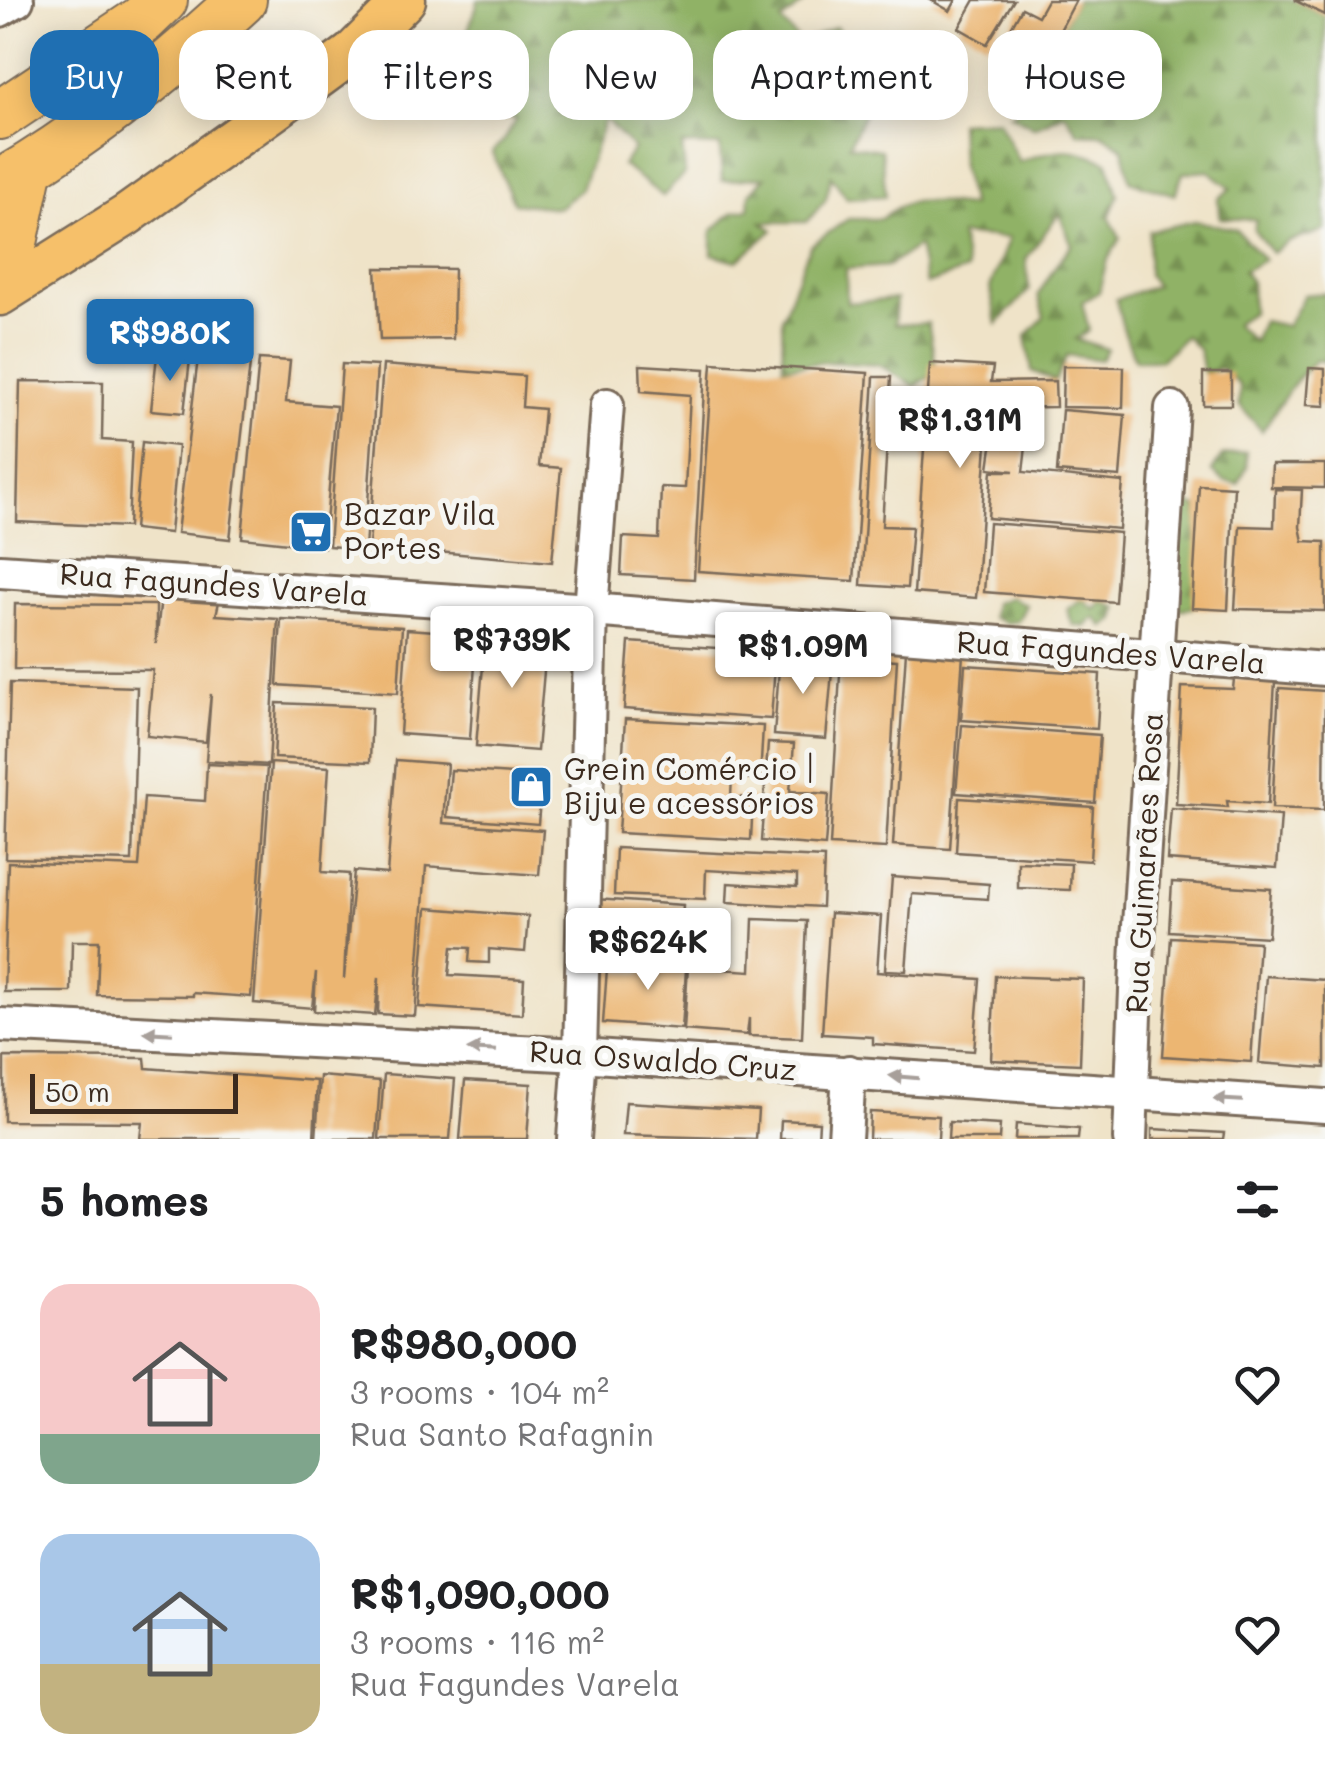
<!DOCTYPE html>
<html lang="en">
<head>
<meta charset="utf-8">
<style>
  :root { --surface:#fff; --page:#f2f2f2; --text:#202124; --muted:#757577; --accent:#1f6fb2 }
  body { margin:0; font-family:Mali,sans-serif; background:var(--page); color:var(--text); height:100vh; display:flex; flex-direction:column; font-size:38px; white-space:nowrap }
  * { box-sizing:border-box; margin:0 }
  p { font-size:32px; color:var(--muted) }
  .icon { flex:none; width:55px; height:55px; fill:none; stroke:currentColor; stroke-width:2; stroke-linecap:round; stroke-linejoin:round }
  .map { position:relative; height:1139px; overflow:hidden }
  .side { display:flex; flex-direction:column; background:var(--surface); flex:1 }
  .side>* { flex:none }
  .banner { position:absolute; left:30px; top:30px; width:1265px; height:90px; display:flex; gap:20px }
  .scale { position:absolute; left:30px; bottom:25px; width:208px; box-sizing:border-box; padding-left:10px; border:5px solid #3b2a1e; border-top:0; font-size:28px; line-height:35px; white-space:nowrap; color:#3b2a1e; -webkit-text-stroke:8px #f6f6f2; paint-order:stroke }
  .price { position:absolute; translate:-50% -85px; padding:0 22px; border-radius:10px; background:#fff; color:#222; font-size:32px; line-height:65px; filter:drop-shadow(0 2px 5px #0008) }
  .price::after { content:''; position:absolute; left:50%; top:60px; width:30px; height:22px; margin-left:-15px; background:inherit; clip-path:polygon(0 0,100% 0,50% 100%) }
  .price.selected { background:var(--accent); color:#fff }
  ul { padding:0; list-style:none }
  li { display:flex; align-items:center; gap:30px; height:250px; padding:0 40px }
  li span { display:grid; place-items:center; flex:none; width:280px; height:200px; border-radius:30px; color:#555 }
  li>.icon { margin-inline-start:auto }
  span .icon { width:120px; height:120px; fill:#fffc; stroke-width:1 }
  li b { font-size:42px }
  h2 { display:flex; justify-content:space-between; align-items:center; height:120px; padding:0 40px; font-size:42px }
  .tag { padding:0 35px; border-radius:30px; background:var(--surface); box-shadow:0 5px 25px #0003; font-size:35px; line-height:90px }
  .tag.selected { background:var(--accent); color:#fff }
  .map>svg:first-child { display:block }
</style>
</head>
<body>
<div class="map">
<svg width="1325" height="1139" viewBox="0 0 1325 1139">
  <defs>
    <pattern id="forest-firs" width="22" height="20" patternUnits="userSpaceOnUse" patternTransform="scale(2.5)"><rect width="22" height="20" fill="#90b266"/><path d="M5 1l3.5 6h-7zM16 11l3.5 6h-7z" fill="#779153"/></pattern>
  </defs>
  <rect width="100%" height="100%" fill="#f6f6f2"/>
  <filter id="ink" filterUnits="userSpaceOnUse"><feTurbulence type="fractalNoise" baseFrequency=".01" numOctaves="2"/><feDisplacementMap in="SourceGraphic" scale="20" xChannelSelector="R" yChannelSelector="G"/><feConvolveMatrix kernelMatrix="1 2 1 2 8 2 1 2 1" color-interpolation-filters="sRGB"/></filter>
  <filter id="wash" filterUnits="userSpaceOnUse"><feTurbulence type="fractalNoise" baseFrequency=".0048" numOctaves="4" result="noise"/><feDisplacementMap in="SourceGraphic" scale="40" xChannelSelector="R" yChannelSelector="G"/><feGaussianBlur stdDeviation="2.25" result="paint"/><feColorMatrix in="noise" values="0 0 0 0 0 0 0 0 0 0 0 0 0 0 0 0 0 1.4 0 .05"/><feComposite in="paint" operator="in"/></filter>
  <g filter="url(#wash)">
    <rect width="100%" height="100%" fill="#efe3c8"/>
    <g fill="url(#forest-firs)" stroke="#666e42" stroke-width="2.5">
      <path d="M478,0H808L781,21L801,43L836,27L863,59L874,93L849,145L881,150L886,196L847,198L831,176L826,199L807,222H762L773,230L737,261L712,254V231L733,212L749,209L750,193L765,177L722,181L720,146L682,145L685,173L663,196L622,165L634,149L605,119L581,189L558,208L514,203L492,152L505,139L517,119L460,112C458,99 453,84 455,71C458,45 473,25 478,0Z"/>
      <path d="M1076,0H1294L1325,15V230L1288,242L1272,253L1254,230L1256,220L1220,218L1218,199L1231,188L1209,171L1183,173L1175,195L1130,181L1123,148L1103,134L1078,133L1065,113L1034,127L1010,114L1038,101L1042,84L1015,71L996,56L1016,60L1038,71Z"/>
      <path d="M998,120L1019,162C1057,148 1070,145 1108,162L1118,195L1109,217L1120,238L1106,263L1099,292L1082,302L1089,331L1076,339L1107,349L1101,360L1067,355L1055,381L1032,371L1026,336L1044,317L1038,295L1058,262L1072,245L1059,213L1026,259L1029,290L997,324L990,288L1009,238L960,235L967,270L926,284L918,246L888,266L846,269L847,303L896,299L894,325L928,323L937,372L915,386L879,365L827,362L783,367L782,318L810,246L848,219H881C914,190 933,205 971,206L961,166L959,122Z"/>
      <path d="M1195,221L1236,229L1264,260L1243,271L1251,282L1252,312L1235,324L1253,342L1262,321L1287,326L1304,295L1325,293V362L1316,360L1296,380L1262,431L1239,405L1240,386L1221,368L1203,373L1199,350L1185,336L1161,360H1135L1123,329L1116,299L1156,286L1148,275L1149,231Z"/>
      <path d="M1246,452L1247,466L1238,484L1224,481L1212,471L1222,456Z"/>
      <path d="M1172,498L1197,507L1199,580L1192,608L1173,610Z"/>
      <path d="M1010,597L1026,605L1018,621L1006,623L992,617L994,603Z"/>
      <path d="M1082,599L1095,609L1101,601L1118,607L1115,620L1104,627L1095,617L1085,627L1073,625L1067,609Z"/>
    </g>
    <g id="blocks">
      <g fill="#ecb672">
        <path d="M931,0H956L950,11Z"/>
        <path d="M975,0H1014L987,44L959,28Z"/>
        <path d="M1047,0H1076L1038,72L998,51L1022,8L1038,16Z"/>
        <path d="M1294,0H1325V15Z"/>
        <path d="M376,268L454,269L453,339L380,340Z"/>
        <path d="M179,305H226L227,341L178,344Z"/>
        <path d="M157,355L190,359L184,413L151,410Z"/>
        <path d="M198,358L250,364L230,539L177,533Z"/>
        <path d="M259,359L290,361L286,402L336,406L324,547L242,538Z"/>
        <path d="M712,363L868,373L854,581L698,571Z"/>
        <path d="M930,363L993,367L991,382L1055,381L1056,407L992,408L991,388L976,598L914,593Z"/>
        <path d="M342,364L377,366L365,549L329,546Z"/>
        <path d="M383,365L524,376L522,407L544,409L539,466L561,468L552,562L369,546Z"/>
        <path d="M640,365L705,369L694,579L621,575L623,537L659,539L661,487L685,488L690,395L641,391Z"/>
        <path d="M1063,366L1124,367L1123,408L1062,407Z"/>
        <path d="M1309,368L1325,369V406L1306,405Z"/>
        <rect x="1203" y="373" width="28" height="32"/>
        <path d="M874,377H891L882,526L912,527L907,588L861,585Z"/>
        <path d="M20,381L103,382L102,440L132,442L128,527L17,522Z"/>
        <path d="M1062,410L1125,415L1120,477L1057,472Z"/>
        <path d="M994,433L1027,438L1023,472L1123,482L1119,529L988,518L992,471H1014L989,468Z"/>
        <path d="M142,442L178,446L170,533L134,529Z"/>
        <path d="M1272,464H1325V488L1271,487Z"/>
        <path d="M1199,485L1234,487L1228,610L1192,608Z"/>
        <path d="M1275,489L1302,490L1300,527L1303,541L1325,542V611L1235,609L1240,526L1274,527Z"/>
        <path d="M989,523L1120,533L1115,602L984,592Z"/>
        <path d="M161,596L219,602L216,615L278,619L269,765L206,761L211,694L206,742L147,736L153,670L14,669L15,604L156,605V644Z"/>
        <path d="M281,619L402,627L398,693L277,685Z"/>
        <path d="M407,629L477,634L470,739L400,734Z"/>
        <path d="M486,632L547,637L537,751L476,746Z"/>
        <path d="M629,642L776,652L771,719L624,709Z"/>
        <path d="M906,651L963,654L950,849L893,845Z"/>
        <path d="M780,655L833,660L826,739L774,735Z"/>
        <path d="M841,657L897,660L886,848L830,845Z"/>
        <path d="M965,665L1100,674L1097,729L961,720Z"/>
        <path d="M1234,679L1275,681L1268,804L1227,801L1228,807L1176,804L1182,687L1233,689Z"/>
        <path d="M10,683L137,687L132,861L5,858Z"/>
        <path d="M1279,688L1325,691L1324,810L1272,808Z"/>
        <path d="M277,703L372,707L370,762L274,758Z"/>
        <path d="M625,719L763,726L760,780L732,776L731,797L753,798L751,840L618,833Z"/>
        <path d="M962,725L1100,735L1095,803L956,793Z"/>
        <path d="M768,743L794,744L790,791L829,794L825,846L761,841Z"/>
        <path d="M396,760L447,764L443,823L543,830L539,875L426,866L415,1016L378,1014L379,977L375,1015L314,1011L316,972L312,1008L254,1003L271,763L329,767L322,872L349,874L344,979L354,871L387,874Z"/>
        <path d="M207,764L267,767L251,997L193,993V996L97,995L99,941H72L71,992H4L8,862L139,867L144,797L205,801Z"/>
        <path d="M451,770L542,776L538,824L447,817Z"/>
        <path d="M959,798L1093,807L1090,861L956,852Z"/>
        <path d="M1171,808L1281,816L1277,868L1167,860Z"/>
        <path d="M616,848L824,858L822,907L727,902L728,883L797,887V875L706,870L705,899L614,895Z"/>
        <path d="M1018,862L1071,864L1070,890L1018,888Z"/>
        <path d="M892,877L989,884L988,899L912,894L906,971L885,970Z"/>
        <path d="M1172,882L1271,889L1268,937L1169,931Z"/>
        <path d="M595,899L683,905L681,932L593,926Z"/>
        <path d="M427,908L528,916L525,952L489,949V963L469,962L470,948L452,947L449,975L524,979L522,1014L419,1007Z"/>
        <path d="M830,913L881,916L877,972L980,979L974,1051L873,1044V1037L822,1034Z"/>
        <path d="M753,919L807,921L802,1038L749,1036V1018L747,1035L684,1030L688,967L751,971Z"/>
        <path d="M1171,937L1259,942L1251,1062L1163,1056Z"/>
        <path d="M643,953L687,954L682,1029L603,1023L607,969L642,973Z"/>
        <path d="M995,976L1083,979L1080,1064L991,1060Z"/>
        <path d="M1266,976L1325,980V1068L1259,1063Z"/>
        <path d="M4,1057L145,1058L146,1068L317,1081L314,1139H140L142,1122L4,1121Z"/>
        <path d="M384,1074L455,1079L450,1139H379Z"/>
        <path d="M320,1076L380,1081L376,1139H316Z"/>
        <path d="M465,1080L531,1084L527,1139H460Z"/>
        <path d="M626,1102L758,1110L756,1139L623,1135Z"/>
        <path d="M870,1112L939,1116L938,1139H869Z"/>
        <path d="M781,1120L819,1122L818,1139H780Z"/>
        <path d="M949,1122L1000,1125L999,1139H948Z"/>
        <path d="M1016,1124L1079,1129L1078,1139H1015Z"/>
        <path d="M1152,1129L1224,1133L1223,1139H1152Z"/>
      </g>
    </g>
  </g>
  <g filter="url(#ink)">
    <use href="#blocks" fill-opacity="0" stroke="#7a6b5a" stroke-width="2.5"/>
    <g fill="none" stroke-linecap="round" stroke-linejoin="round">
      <defs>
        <g id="minor">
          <path d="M0,10L17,0"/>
          <path d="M0,571L591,610L1325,669"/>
          <path d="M0,1025L580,1055L1325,1106"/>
          <path d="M574,1139L580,1055L591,610L607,405"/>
          <path d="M845,1139L849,1072"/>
          <path d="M1130,1139L1138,941L1172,408"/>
        </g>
        <path id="major" d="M0,295L127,215L273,111L352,53L405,0"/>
        <g id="highway">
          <path d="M0,115L142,20L163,0"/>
          <path d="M0,184C87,134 168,68 242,0"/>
          <path d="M0,272L14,238L29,167"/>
        </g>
      </defs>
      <use href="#minor" stroke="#7a6b5a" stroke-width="38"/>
      <use href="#major" stroke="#7a6b5a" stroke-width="45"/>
      <use href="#highway" stroke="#7a6b5a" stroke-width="52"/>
      <use href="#minor" stroke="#fff" stroke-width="32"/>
      <use href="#major" stroke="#f6c06b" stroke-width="40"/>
      <use href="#highway" stroke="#f6c06b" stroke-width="48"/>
    </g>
    <defs><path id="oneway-solid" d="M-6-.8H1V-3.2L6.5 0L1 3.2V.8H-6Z" transform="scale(2.5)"/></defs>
    <g fill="#a79f9a">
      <use href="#oneway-solid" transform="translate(158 1033) rotate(-177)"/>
      <use href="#oneway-solid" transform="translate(482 1050) rotate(-177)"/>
      <use href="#oneway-solid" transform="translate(904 1077) rotate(-175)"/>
      <use href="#oneway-solid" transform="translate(1228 1100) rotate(-177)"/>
    </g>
  </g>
  <defs>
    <symbol id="supermarket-square" viewBox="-11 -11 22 22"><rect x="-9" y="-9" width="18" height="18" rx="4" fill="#1f6fb2" stroke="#f6f6f2"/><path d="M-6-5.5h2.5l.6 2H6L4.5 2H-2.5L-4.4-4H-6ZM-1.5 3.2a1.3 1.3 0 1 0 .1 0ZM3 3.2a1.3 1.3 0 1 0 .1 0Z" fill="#fff"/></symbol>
    <symbol id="shop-square" viewBox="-11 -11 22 22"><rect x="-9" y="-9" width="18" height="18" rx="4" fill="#1f6fb2" stroke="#f6f6f2"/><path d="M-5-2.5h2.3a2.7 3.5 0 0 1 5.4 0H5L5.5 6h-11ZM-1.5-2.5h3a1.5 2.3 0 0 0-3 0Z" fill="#fff"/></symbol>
  </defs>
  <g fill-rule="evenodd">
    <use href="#supermarket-square" x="286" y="507" width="50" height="50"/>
    <use href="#shop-square" x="506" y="762" width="50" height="50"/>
  </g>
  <g text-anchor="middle" stroke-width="10" stroke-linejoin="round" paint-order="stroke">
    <g font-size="30" fill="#3b2a1e" stroke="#f6f6f2" text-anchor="start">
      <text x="344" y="525">Bazar Vila<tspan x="344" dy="34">Portes</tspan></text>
      <text x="564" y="780">Grein Comércio |<tspan x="564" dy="34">Biju e acessórios</tspan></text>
    </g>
    <g font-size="30" fill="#3b2a1e" stroke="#f6f6f2">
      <text transform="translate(214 585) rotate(4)" y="10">Rua Fagundes Varela</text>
      <text transform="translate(1111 653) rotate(4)" y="10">Rua Fagundes Varela</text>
      <text transform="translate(1145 863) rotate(-87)" y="10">Rua Guimarães Rosa</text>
      <text transform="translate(663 1061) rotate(4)" y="10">Rua Oswaldo Cruz</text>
    </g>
  </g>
</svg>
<div class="scale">50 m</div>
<b class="price selected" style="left:170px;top:384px">R$980K</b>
<b class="price" style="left:960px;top:471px">R$1.31M</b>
<b class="price" style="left:512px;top:691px">R$739K</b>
<b class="price" style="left:803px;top:697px">R$1.09M</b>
<b class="price" style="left:648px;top:993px">R$624K</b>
<div class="banner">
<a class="tag selected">Buy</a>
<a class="tag">Rent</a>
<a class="tag">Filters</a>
<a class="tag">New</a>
<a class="tag">Apartment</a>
<a class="tag">House</a>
</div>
</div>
<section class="side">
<h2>5 homes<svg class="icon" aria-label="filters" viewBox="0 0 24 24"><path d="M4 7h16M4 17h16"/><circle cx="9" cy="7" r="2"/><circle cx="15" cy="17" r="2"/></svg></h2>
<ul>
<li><span style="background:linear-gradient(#f6c9c9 75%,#7fa58c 0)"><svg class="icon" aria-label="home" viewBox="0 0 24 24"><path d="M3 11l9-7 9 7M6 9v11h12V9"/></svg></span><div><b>R$980,000</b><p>3 rooms · 104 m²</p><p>Rua Santo Rafagnin</p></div><svg class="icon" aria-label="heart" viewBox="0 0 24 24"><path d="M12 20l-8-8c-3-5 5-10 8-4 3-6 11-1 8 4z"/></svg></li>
<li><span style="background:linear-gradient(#a9c7e8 65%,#c2b280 0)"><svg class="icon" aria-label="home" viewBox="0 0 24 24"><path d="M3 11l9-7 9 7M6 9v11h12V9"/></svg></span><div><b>R$1,090,000</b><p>3 rooms · 116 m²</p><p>Rua Fagundes Varela</p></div><svg class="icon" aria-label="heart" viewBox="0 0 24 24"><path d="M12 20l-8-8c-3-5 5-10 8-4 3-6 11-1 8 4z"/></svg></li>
</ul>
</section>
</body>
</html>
